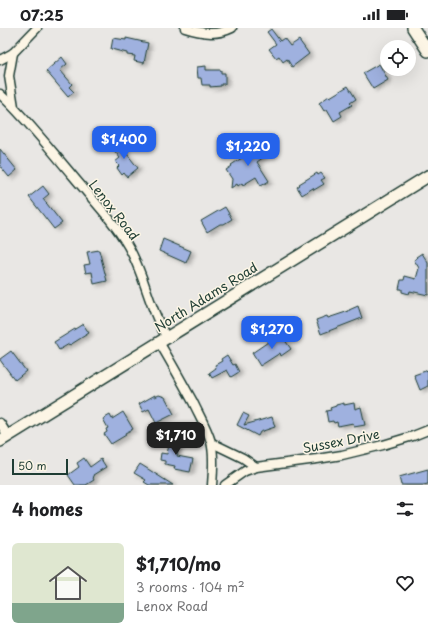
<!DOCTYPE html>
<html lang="en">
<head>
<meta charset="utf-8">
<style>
  :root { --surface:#fff; --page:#f2f2f2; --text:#202124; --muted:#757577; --accent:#2563eb }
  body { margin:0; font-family:"Playpen Sans",sans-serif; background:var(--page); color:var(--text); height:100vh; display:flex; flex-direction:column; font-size:15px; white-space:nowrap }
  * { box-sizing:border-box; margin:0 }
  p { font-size:13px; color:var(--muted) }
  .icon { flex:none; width:22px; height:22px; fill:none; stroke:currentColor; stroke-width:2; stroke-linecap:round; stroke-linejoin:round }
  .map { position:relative; height:457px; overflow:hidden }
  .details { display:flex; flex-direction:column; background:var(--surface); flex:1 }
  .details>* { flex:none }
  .buttons { position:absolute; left:380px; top:12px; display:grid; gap:8px }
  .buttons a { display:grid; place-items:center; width:36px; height:36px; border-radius:50%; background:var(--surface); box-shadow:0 4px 16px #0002; font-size:20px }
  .scale { position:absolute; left:12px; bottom:10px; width:56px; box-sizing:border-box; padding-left:4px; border:2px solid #1f3d34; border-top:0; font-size:11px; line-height:14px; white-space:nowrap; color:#1f3d34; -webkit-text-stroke:3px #fcf5e5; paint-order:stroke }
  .price { position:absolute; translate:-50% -34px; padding:0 9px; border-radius:8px; background:var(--accent); color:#fff; font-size:13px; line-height:26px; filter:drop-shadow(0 1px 2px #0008) }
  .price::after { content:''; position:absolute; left:50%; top:24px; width:12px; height:9px; margin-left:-6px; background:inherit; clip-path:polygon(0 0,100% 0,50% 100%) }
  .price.current { background:#222; color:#fff }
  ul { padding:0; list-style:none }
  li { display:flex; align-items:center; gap:12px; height:100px; padding:0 12px }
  li span { display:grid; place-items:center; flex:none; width:112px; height:80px; border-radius:6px; color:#555 }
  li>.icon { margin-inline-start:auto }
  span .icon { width:48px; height:48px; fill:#fffc; stroke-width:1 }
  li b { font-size:17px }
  h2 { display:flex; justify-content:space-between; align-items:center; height:48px; padding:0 12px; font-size:17px }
  .status { display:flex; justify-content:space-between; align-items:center; height:28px; padding:0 20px; background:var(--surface); direction:ltr }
  .status svg { height:11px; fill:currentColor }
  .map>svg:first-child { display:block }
</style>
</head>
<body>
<div class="status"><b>07:25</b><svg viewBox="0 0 49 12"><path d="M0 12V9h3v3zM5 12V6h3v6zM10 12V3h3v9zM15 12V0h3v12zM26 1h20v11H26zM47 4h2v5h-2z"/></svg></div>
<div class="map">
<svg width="428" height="457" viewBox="0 0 428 457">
  <defs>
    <filter id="shadow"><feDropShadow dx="3.5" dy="2" stdDeviation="2" flood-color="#0004"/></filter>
  </defs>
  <rect width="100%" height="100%" fill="#e9e7e4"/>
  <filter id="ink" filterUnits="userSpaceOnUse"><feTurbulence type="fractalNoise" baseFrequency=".025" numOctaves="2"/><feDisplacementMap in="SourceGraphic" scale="8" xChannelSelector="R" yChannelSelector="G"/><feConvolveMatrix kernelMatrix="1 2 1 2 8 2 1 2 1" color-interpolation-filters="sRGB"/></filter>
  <g filter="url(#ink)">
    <g fill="#9fb1df" stroke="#1f3d34" filter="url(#shadow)">
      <path d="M271,1L280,13L284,10L290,18L299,12L309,26L292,39L287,31L283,34L279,28L276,30L269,21L276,16L267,4Z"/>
      <path d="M113,10L126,12V10L148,15L144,35L134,33L135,28L127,27V25L111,21Z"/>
      <path d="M62,29L67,36L60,42L72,56L69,59L74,64L68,69L46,43Z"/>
      <path d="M379,36L388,52L373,61L363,45Z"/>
      <path d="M206,38V42H221V45H225V56H221V58L210,59V57H202L201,50H198L197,39Z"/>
      <path d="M348,58L356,71L350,75L352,77L340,84L342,88L334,93L327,81L324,83L319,75L329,68L330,69Z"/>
      <path d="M116,112L138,140L127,149L124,145L122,147L117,140L119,138L115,134L120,130L110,117Z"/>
      <path d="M254,112L264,129L257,134L269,153L261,158L256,149L243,157L242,155L238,158L237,156L231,160L232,151L226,142L232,138L231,137L248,126L243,119Z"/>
      <path d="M0,121L17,142L9,149L0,138Z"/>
      <path d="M317,145L318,147L321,145L325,150L321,152L324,156L314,162L313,160L302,167L297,159L300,157L299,156Z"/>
      <path d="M43,158L49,166L43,171L62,195L54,201L29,169Z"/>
      <path d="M225,179L232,191L224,196H220L207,204L201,193Z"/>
      <path d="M163,211L191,223L186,235L159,223Z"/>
      <path d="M99,222L107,253L94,256L92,244L86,245L84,237L90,236L87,224Z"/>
      <path d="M422,225L428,235V267L410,263L409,266L402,264V261H399L401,252H404L405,248L416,251L419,240L414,232L417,230L416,229Z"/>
      <path d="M358,278L362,290L321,306L316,292L327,288L328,290L349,283V282Z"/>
      <path d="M83,296L89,305L70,317L69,316L59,322L54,314Z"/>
      <path d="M280,305L291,321L281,328L280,325L260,338L252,325L271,312L270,311Z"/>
      <path d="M11,323L26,343L15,352L0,332V331Z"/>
      <path d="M227,327L233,337L235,336L239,344L231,349L227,342L212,350L209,345L216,340L215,337L222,333L221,331Z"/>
      <path d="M428,342V358L420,362L414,347Z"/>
      <path d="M155,367V369L159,367L165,369L174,386L156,395L149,381L143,384L139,376Z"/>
      <path d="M344,375V377L354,375L355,381L361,379L365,397L354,399L353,395L338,398L337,394L334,395L333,393L328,394L326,383L331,382L330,380L336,378V377Z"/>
      <path d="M123,384L133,401L125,405L126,407L111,416L104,406L107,404L106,401L108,400L103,391L110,387L112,391Z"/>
      <path d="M243,385L249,388L244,397L272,389L275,399L260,404L258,408L237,397Z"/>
      <path d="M171,407L181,409L177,428L193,431L190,444L174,441L175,438L165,436V433L160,432L161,425L167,426Z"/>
      <path d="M84,430L90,439L101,431L106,439L93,447L94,449L93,450L94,452L86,457H75L68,447L79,439L77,435Z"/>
      <path d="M140,436L173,457H149L144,454L146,452L134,445Z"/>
      <path d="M428,441V456L423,457H401L399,449Z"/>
    </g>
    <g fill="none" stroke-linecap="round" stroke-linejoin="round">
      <defs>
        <g id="street">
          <path d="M185,0C201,5 216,8 232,0"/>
          <path d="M13,25L9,48L14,79"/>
          <path d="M0,32L13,25L37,0"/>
          <path d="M0,66C27,91 49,120 73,148C92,171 113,192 128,218C145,247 149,281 167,310"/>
          <path d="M159,314C171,334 182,354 193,374C199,387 207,400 211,414C214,425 213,445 212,457"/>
          <path d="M0,395L8,408"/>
          <path d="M212,415L243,430L256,439"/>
          <path d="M225,457L245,443L256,439L317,431L342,427L383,417L413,408L428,402"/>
        </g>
        <g id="secondary">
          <path d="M413,0L428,23"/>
          <path d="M0,413L428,148"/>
        </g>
      </defs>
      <use href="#street" stroke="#1f3d34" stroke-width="11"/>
      <use href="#secondary" stroke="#1f3d34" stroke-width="14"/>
      <use href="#street" stroke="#fcf5e5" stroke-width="8"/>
      <use href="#secondary" stroke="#fcf5e5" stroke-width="11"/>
    </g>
  </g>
  <g text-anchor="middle" stroke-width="3" stroke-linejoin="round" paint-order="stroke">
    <g font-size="13" fill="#1f3d34" stroke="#fcf5e5">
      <text transform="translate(114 182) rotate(52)" y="5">Lenox Road</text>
      <text transform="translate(206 269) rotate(-32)" y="5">North Adams Road</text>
      <text transform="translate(341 413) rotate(-11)" y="5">Sussex Drive</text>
    </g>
  </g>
</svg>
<div class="buttons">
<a><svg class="icon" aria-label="locate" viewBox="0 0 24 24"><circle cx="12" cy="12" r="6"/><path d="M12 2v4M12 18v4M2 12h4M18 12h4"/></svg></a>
</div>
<div class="scale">50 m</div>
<b class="price" style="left:124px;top:132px">$1,400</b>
<b class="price" style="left:248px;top:139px">$1,220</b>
<b class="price" style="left:272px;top:322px">$1,270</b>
<b class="price current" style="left:176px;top:428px">$1,710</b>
</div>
<section class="details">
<h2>4 homes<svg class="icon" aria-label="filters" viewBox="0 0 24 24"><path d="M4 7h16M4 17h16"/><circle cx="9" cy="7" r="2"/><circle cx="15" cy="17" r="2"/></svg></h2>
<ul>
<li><span style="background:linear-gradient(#dfe7d0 75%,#7fa58c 0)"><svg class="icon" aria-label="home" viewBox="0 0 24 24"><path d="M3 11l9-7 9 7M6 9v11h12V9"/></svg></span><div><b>$1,710/mo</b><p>3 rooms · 104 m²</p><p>Lenox Road</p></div><svg class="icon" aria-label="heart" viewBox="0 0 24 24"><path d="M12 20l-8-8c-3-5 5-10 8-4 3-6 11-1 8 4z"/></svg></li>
</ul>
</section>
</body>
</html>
